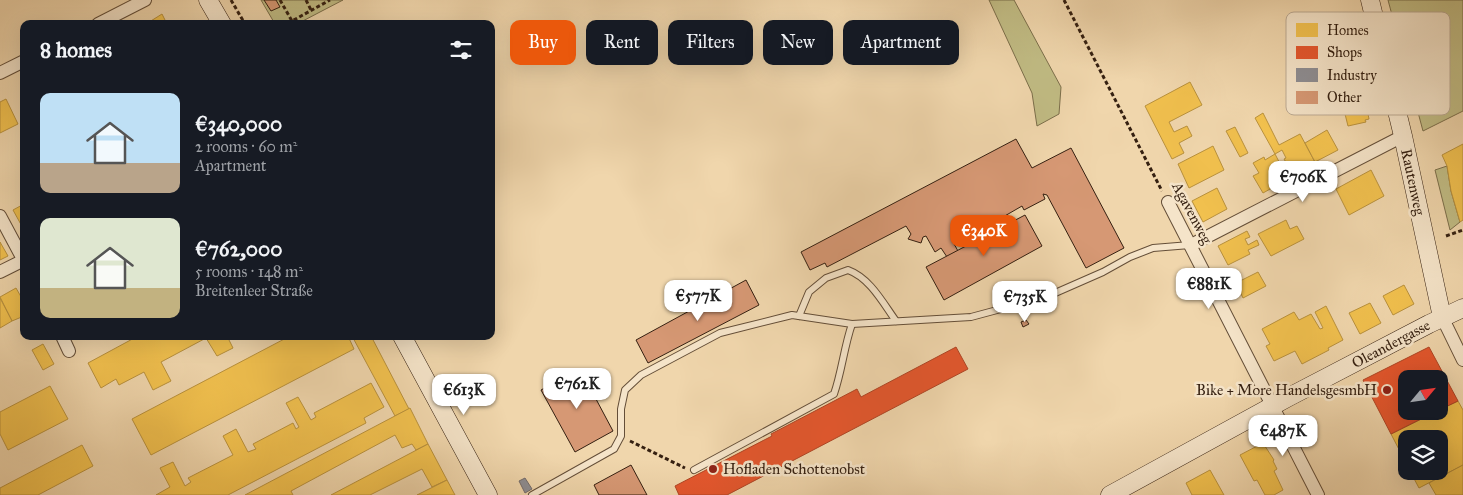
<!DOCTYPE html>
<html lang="en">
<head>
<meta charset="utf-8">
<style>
  :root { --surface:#171b24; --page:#242831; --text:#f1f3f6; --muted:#9ea1a6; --accent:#ea580c }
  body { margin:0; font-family:"IM FELL Great Primer",serif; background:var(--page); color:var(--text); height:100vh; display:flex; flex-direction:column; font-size:19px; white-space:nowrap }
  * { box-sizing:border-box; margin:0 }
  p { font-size:16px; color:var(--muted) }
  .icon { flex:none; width:28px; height:28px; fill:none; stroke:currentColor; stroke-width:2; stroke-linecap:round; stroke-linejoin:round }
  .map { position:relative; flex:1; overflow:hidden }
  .sheet { position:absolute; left:20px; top:20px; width:475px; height:320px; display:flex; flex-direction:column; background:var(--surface); border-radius:10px; box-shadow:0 5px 20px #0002 }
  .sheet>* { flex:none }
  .top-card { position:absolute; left:510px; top:20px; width:475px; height:45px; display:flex; gap:10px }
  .needle { width:32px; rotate:61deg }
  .fabs { position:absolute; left:1398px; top:370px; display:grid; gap:10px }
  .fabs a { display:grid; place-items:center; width:50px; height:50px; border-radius:10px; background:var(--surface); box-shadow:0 5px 20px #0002; font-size:25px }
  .price { position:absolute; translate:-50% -42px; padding:0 11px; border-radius:10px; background:#fff; color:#222; font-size:16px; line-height:32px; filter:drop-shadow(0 1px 2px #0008) }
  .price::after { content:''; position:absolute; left:50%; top:30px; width:15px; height:11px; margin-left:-8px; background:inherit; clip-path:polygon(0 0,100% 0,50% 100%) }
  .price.on { background:var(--accent); color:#fff }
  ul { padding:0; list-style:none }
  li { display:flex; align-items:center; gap:15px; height:125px; padding:0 20px }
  li span { display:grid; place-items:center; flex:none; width:140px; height:100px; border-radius:10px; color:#555 }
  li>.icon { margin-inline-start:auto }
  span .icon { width:60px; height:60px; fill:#fffc; stroke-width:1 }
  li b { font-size:21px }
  h2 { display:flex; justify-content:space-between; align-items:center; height:60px; padding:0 20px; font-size:21px }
  .pill { padding:0 18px; border-radius:10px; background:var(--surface); box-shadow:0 5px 20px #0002; font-size:18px; line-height:45px }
  .pill.on { background:var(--accent); color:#fff }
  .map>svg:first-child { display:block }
</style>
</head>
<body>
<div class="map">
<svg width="1463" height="495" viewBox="0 0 1463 495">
  <rect width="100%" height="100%" fill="#f0d6ac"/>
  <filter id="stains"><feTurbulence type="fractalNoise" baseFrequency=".004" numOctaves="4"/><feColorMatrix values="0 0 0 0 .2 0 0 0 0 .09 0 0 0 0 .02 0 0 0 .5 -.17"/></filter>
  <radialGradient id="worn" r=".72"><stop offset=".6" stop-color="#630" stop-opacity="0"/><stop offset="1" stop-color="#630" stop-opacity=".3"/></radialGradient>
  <g fill="#c1bc84" stroke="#7b6e4a">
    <path d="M261,0H343L297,24H275Z"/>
    <path d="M989,0H1014L1061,87L1059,114L1037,126L1032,93Z"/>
    <path d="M1388,0H1463V111L1423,131Z"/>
    <path d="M1447,166L1451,191L1460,222L1450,230L1435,170Z"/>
  </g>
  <g fill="#f2c14e" stroke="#b9913c">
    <path d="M162,14L167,24H146Z"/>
    <path d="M1190,82L1202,105L1169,122L1174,132L1187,126L1192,136L1179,143L1184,153L1172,159L1145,106Z"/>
    <path d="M1358,90L1363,110L1367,109L1369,119L1365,120L1366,122L1348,126L1345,114H1341L1337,94Z"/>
    <path d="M6,99L18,124L0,133V102Z"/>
    <path d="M1263,113L1279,145L1300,134L1317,166L1295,178L1284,159L1286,158L1282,150L1275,154L1255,118Z"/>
    <path d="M1235,127L1248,153L1240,157L1226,131Z"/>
    <path d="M1327,130L1338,150L1315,162L1305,143Z"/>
    <path d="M1463,144V220L1460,222L1451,191L1447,166L1442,155Z"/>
    <path d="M1213,146L1224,170L1189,188L1178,164Z"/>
    <path d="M1275,154L1288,179L1263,193L1253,176L1259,173L1253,163L1264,157L1265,160Z"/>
    <path d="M1371,170L1384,196L1349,215L1336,189Z"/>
    <path d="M1217,188L1227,209L1203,222L1192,201Z"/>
    <path d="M24,204V230L13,210Z"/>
    <path d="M1286,220L1290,229L1297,226L1304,239L1271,256L1258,234Z"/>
    <path d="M1247,231L1250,237L1245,239L1248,245L1257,240L1259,245L1248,250L1250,254L1228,265L1218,246Z"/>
    <path d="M0,242L8,256L0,260Z"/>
    <path d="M1258,272L1266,286L1243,298L1236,283Z"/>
    <path d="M1404,285L1414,304L1393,315L1383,296Z"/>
    <path d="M16,288L24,302V316L12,321L0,297Z"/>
    <path d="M0,298L12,321L0,328Z"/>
    <path d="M1370,303L1381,323L1360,334L1349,313Z"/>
    <path d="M1326,306L1343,340L1328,348L1329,350L1302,364L1295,351L1274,361L1266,346L1270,344L1262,329L1294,312L1299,320L1311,314L1320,329L1323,328L1315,312Z"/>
    <path d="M138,336H147L148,338L152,336H227L233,348L217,356L206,338L161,362L171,381L153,390L144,372L119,385L116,379L101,388L88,363Z"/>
    <path d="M290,336H348L354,349L151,455L132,419Z"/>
    <path d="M352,336H371L409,409L395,416Z"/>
    <path d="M43,344L54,364L43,370L32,350Z"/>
    <path d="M371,383L384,407L364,418L366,423L228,495H156L170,487L160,468L173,462L185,486L191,482L188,478L233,455L223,436L236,429L248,452L256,449L253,444L293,423L296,429L299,427L286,403L298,397L311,420L316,417L314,413Z"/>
    <path d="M50,386L68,419L8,450L0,434V412Z"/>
    <path d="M1458,401L1463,410V465L1419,488L1410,471H1439V439H1406V463L1391,434Z"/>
    <path d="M410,408L428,444L416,450L412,444L402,448L395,435L291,491L293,495H245Z"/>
    <path d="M1263,443L1274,460L1273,461L1277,469L1274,471L1283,490L1274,495H1265L1257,480L1254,481L1240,455Z"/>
    <path d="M428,444L447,480L432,487L422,469L370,495H331Z"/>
    <path d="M82,445L93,466L38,495H0V488Z"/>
    <path d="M1463,465V495H1436L1429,483Z"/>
    <path d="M1210,470L1224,495H1192L1186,483Z"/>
    <path d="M447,480L455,495H417Z"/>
  </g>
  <g fill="#e4572e" stroke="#b04625">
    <path d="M956,347L968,369L727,495H679L675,486L772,436L771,434L857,389L861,397Z"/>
    <path d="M1429,347L1458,401L1439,410V379H1406V411H1437L1391,434L1363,380Z"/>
  </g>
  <path fill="#8d8d92" stroke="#736c6b" d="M525,478L532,489L525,493L519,481Z"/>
  <g fill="#d69874" stroke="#352011">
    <path d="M264,0H276L280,7L271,11Z"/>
    <path d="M1016,139L1032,168L1071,148L1124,248L1086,268L1047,195L1043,194L1045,199L1024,210L1022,206L1003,217L1007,225L995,232L990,223L953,242L958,251L947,257L941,248L935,252L926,236L923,237L921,243L908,239L911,234L906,226L827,267L825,263L810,270L801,252Z"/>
    <path d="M1025,215L1042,246L944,300L926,267Z"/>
    <path d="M746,280L759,305L648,363L636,340Z"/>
    <path d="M1026,320L1029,324L1023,327L1021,322Z"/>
    <path d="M580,369L613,431L575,452L541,390Z"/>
    <path d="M631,465L647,495H599L594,485Z"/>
  </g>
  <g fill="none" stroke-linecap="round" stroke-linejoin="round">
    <defs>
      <g id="lane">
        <path d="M799,316L809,292L826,278L848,270C870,278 883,303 896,321"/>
        <path d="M694,470L834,394C842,371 844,347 852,324"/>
        <path d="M532,495L614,449L621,436V409L625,390L641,375L720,333L792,315L852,324L971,317L1046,297L1103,272L1130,257L1153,248L1190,245"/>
      </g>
      <g id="street">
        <path d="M98,24L145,0"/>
        <path d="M0,73L24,61"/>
        <path d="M1168,202L1318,495"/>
        <path d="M0,216L24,261"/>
        <path d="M1191,245L1403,136"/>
        <path d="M0,272L24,260"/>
        <path d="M1442,317L1463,360"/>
        <path d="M62,336L69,351"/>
      </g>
      <g id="secondary">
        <path d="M208,0L222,24"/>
        <path d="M1370,0L1403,136L1442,317"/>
        <path d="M402,336L488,495"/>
        <path d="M1110,495L1287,398L1429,324L1463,308"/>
      </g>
    </defs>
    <use href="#lane" stroke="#644e38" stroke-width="8"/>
    <use href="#street" stroke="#644e38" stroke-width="14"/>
    <use href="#secondary" stroke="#352011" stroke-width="19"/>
    <g stroke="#352011" stroke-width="3" stroke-dasharray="4 2.5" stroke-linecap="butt">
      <path d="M231,0L245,24"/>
      <path d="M280,0L292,21L330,0"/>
      <path d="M306,0L311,10"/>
      <path d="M1064,0L1162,191"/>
      <path d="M1446,236L1463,230"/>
      <path d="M630,441L685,468"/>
    </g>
    <use href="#lane" stroke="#f5e4c9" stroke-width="6"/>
    <use href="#street" stroke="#f5e4c9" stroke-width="12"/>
    <use href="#secondary" stroke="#f5e4c9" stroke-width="18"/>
  </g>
  <g fill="#8f2418" stroke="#f5e4c9" stroke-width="2">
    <circle cx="1387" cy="390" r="5"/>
    <circle cx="713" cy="469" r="5"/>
  </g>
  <g text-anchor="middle" stroke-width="5" stroke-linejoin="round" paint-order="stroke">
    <g font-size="15" fill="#352011" stroke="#f5e4c9">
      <text transform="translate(1413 182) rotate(78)" y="5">Rautenweg</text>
      <text transform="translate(1192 213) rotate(62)" y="5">Agavenweg</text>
      <text transform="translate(1391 344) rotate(-28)" y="5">Oleandergasse</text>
    </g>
    <g font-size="15" fill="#352011" stroke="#f5e4c9" text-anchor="end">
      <text x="1377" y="395">Bike + More HandelsgesmbH</text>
      <text x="723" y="474" text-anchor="start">Hofladen Schottenobst</text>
    </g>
  </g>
  <rect x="1286" y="12" width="164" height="103" rx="8" fill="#f5e4c9" stroke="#bba992" stroke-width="1"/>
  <rect x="1296" y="23" width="22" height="14" fill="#f2c14e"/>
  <rect x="1296" y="46" width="22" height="13" fill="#e4572e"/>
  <rect x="1296" y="68" width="22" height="14" fill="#8d8d92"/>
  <rect x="1296" y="91" width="22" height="13" fill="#d69874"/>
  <g font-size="14" fill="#352011">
    <text x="1327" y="35">Homes</text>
    <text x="1327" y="57">Shops</text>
    <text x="1327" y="80">Industry</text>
    <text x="1327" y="102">Other</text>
  </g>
  <rect width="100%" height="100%" filter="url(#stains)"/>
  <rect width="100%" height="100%" fill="url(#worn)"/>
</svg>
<div class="fabs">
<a><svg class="needle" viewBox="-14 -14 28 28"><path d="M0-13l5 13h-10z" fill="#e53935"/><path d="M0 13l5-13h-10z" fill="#9ea1a6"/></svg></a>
<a><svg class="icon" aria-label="layers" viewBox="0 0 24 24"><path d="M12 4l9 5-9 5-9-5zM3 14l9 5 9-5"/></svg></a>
</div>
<b class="price" style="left:1303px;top:203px">€706K</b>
<b class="price on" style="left:984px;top:257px">€340K</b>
<b class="price" style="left:1209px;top:310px">€881K</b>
<b class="price" style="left:698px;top:322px">€577K</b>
<b class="price" style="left:1025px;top:323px">€735K</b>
<b class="price" style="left:577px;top:410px">€762K</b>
<b class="price" style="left:464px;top:416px">€613K</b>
<b class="price" style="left:1283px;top:457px">€487K</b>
<div class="top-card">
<a class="pill on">Buy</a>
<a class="pill">Rent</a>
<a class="pill">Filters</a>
<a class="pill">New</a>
<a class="pill">Apartment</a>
</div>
<section class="sheet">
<h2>8 homes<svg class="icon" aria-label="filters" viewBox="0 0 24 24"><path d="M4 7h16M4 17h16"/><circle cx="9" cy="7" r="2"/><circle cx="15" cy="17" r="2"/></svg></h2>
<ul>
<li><span style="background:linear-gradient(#bfe0f5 70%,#b9a48a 0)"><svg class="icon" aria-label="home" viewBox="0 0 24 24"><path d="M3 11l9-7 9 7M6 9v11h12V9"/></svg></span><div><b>€340,000</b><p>2 rooms · 60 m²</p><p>Apartment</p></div></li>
<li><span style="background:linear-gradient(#dfe7d0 70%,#c2b280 0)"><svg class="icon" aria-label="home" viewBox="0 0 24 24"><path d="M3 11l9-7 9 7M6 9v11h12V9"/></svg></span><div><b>€762,000</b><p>5 rooms · 148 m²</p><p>Breitenleer Straße</p></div></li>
</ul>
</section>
</div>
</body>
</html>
